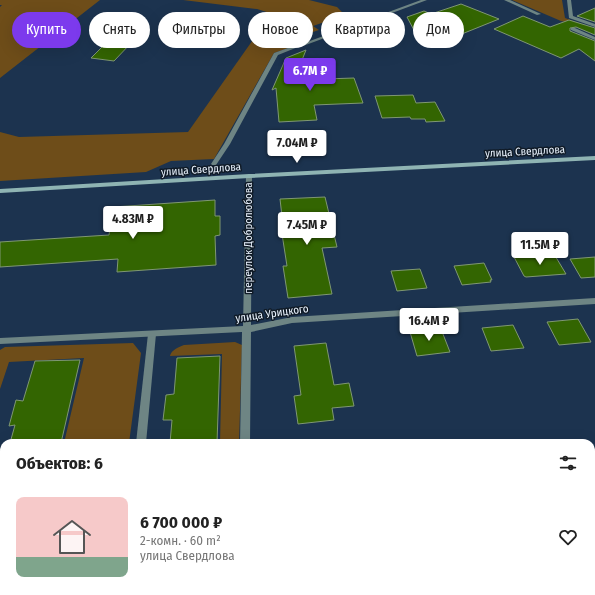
<!DOCTYPE html>
<html lang="ru">
<head>
<meta charset="utf-8">
<style>
  :root { --surface:#fff; --page:#f2f2f2; --text:#222; --muted:#767676; --line:#e0e0e0; --accent:#7c3aed }
  body { margin:0; font-family:"Fira Sans Condensed",sans-serif; background:var(--page); color:var(--text); height:100vh; display:flex; flex-direction:column; font-size:15px; white-space:nowrap }
  * { box-sizing:border-box; margin:0 }
  p { font-size:13px; color:var(--muted) }
  .icon { flex:none; width:22px; height:22px; fill:none; stroke:currentColor; stroke-width:2; stroke-linecap:round; stroke-linejoin:round }
  .map { position:relative; flex:1; overflow:hidden }
  .side { position:absolute; left:0px; top:439px; width:595px; height:156px; display:flex; flex-direction:column; background:var(--surface); border-radius:12px 12px 0 0; box-shadow:0 4px 16px #0002 }
  .side>* { flex:none }
  .hud { position:absolute; left:12px; top:12px; width:571px; height:36px; display:flex; gap:8px }
  .price { position:absolute; translate:-50% -34px; padding:0 9px; border-radius:4px; background:#fff; color:#222; font-size:13px; line-height:26px; filter:drop-shadow(0 1px 2px #0008) }
  .price::after { content:''; position:absolute; left:50%; top:24px; width:12px; height:9px; margin-left:-6px; background:inherit; clip-path:polygon(0 0,100% 0,50% 100%) }
  .price.active { background:var(--accent); color:#fff }
  ul { padding:0; list-style:none }
  li { display:flex; align-items:center; gap:12px; height:100px; padding:0 16px }
  li+li { border-top:1px solid var(--line) }
  li span { display:grid; place-items:center; flex:none; width:112px; height:80px; border-radius:8px; color:#555 }
  li>.icon { margin-inline-start:auto }
  span .icon { width:48px; height:48px; fill:#fffc; stroke-width:1 }
  li b { font-size:17px }
  h2 { display:flex; justify-content:space-between; align-items:center; height:48px; padding:0 16px; font-size:17px }
  .chip { padding:0 14px; border-radius:18px; background:var(--surface); box-shadow:0 4px 16px #0002; font-size:14px; line-height:36px }
  .chip.active { background:var(--accent); color:#fff }
  .map>svg:first-child { display:block }
</style>
</head>
<body>
<div class="map">
<svg width="595" height="595" viewBox="0 0 595 595">
  <rect width="100%" height="100%" fill="#1c334f"/>
  <g fill="#6e4d19">
    <path d="M0,0H100L0,78V7L2,5H0Z"/>
    <path d="M183,0H309L337,7L346,16L345,19L336,18L313,26L319,30L292,39L300,44L274,53L214,159L171,161L146,172L0,181V132L19,137L188,132L269,17L270,13L257,9Z"/>
    <path d="M512,0H562L565,18L595,29L561,21Z"/>
    <path d="M235,342L242,345L239,443H220L222,354L170,356C171,350 179,347 184,345Z"/>
    <path d="M133,343L141,353L129,443H64L84,358L9,362L0,389V350L5,347Z"/>
    <rect x="0" y="536" width="4" height="41"/>
    <path d="M20,591H43L42,595H0V593Z"/>
    <path d="M84,591H173V595H63L64,593Z"/>
  </g>
  <g fill="#336501" stroke="#7f9773">
    <path d="M461,4L499,19L437,44L416,34L407,17L424,11L431,14Z"/>
    <path d="M595,8V22L577,16Z"/>
    <path d="M523,16L550,27L569,20L595,28V35L576,27L570,28V31L595,41V61L579,49L561,58L494,29Z"/>
    <path d="M110,39L132,42L114,61L91,58Z"/>
    <path d="M306,50L294,80L354,78L363,103L314,105L317,120L279,122L276,88L272,90L286,58Z"/>
    <path d="M413,95L416,103L435,102L445,121L426,122L425,119H411L410,117L382,118L375,96Z"/>
    <path d="M325,197L337,247L322,248L332,294L288,298L283,266H287L282,234H284L280,199Z"/>
    <path d="M215,200V216H220V235L215,236L216,265L117,272L118,259L0,267V242L109,235L113,207Z"/>
    <path d="M554,254L566,274L526,277L524,276L514,257Z"/>
    <path d="M595,257V277L581,278L570,259Z"/>
    <path d="M484,263L492,280H490L491,282L462,285L454,266Z"/>
    <path d="M420,269L427,288L397,291L391,271Z"/>
    <path d="M578,319L591,342L559,345L547,322Z"/>
    <path d="M513,325L524,348L491,351L482,328Z"/>
    <path d="M441,329L450,352L417,356L410,332Z"/>
    <path d="M326,343L334,385L349,383L354,406L332,408L334,420L298,424L294,396L301,395L294,346Z"/>
    <path d="M220,356L217,443H170L172,420H163L166,395L174,394L177,358Z"/>
    <path d="M80,360L61,443H10L15,425L9,426L16,400L23,401L35,361Z"/>
  </g>
  <g fill="none" stroke-linecap="round" stroke-linejoin="round">
    <g fill="#6e8584" fill-rule="evenodd">
      <path d="M504,0H510L541,14L537,15Z"/>
      <path d="M567,0H571L573,16L595,24V27L569,18Z"/>
      <path d="M571,28H575L595,37V40L571,30Z"/>
      <path d="M152,331L155,332L156,334L146,443H136L148,334L149,332Z"/>
      <rect x="0" y="511" width="4" height="10"/>
    </g>
    <path fill="#6e8584" fill-rule="evenodd" d="M299,44L303,45L278,55L230,144L216,165H212L211,164L224,144L274,53Z"/>
    <g fill="#6e8584" fill-rule="evenodd">
      <path d="M421,0H427L303,46L299,45Z"/>
      <path d="M249,174L252,176L251,325L292,317L595,298V304L292,323L251,332L250,443H240L242,332L0,344V338L243,326L246,176Z"/>
      <rect x="591" y="512" width="4" height="10"/>
      <path d="M254,591H266L267,595H255Z"/>
    </g>
    <path fill="#8fb4b3" fill-rule="evenodd" d="M595,156V160L249,178L0,193V189L249,174Z"/>
  </g>
  <g text-anchor="middle" stroke-width="3" stroke-linejoin="round" paint-order="stroke">
    <g font-size="11" fill="#eaf3fe" stroke="#101b27">
      <text transform="translate(525 151) rotate(-3)" y="4">улица Свердлова</text>
      <text transform="translate(201 169) rotate(-4)" y="4">улица Свердлова</text>
      <text transform="translate(248 238) rotate(-90)" y="4">переулок Добролюбова</text>
      <text transform="translate(272 313) rotate(-8)" y="4">улица Урицкого</text>
    </g>
  </g>
</svg>
<b class="price active" style="left:310px;top:92px">6.7M ₽</b>
<b class="price" style="left:297px;top:164px">7.04M ₽</b>
<b class="price" style="left:133px;top:240px">4.83M ₽</b>
<b class="price" style="left:307px;top:246px">7.45M ₽</b>
<b class="price" style="left:540px;top:266px">11.5M ₽</b>
<b class="price" style="left:429px;top:342px">16.4M ₽</b>
<div class="hud">
<a class="chip active">Купить</a>
<a class="chip">Снять</a>
<a class="chip">Фильтры</a>
<a class="chip">Новое</a>
<a class="chip">Квартира</a>
<a class="chip">Дом</a>
</div>
<section class="side">
<h2>Объектов: 6<svg class="icon" aria-label="filters" viewBox="0 0 24 24"><path d="M4 7h16M4 17h16"/><circle cx="9" cy="7" r="2"/><circle cx="15" cy="17" r="2"/></svg></h2>
<ul>
<li><span style="background:linear-gradient(#f6c9c9 75%,#7fa58c 0)"><svg class="icon" aria-label="home" viewBox="0 0 24 24"><path d="M3 11l9-7 9 7M6 9v11h12V9"/></svg></span><div><b>6 700 000 ₽</b><p>2-комн. · 60 m²</p><p>улица Свердлова</p></div><svg class="icon" aria-label="heart" viewBox="0 0 24 24"><path d="M12 20l-8-8c-3-5 5-10 8-4 3-6 11-1 8 4z"/></svg></li>
</ul>
</section>
</div>
</body>
</html>
